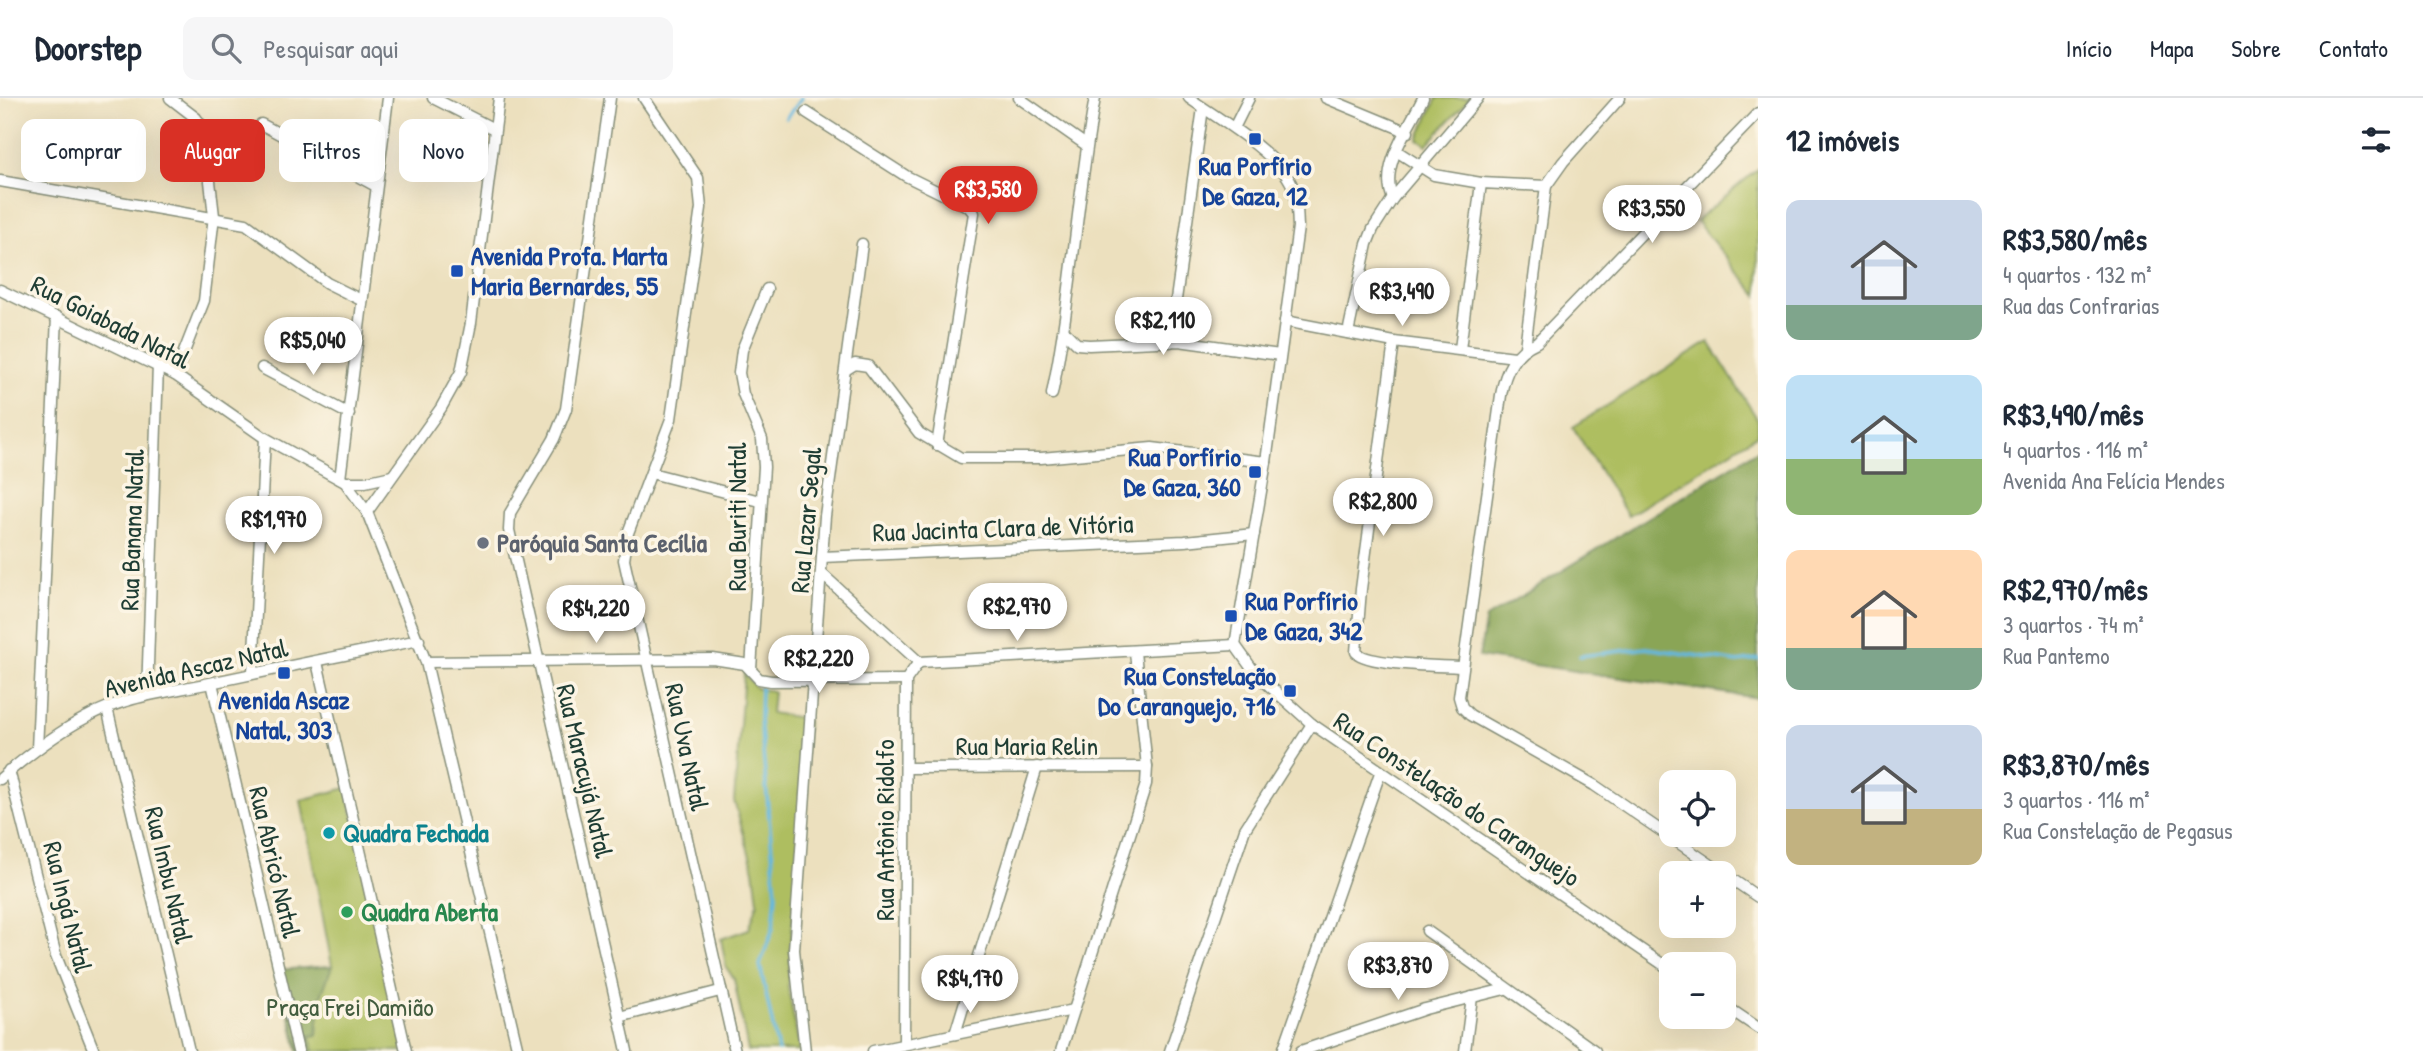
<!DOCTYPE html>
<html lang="pt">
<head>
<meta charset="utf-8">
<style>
  :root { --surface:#fff; --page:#f6f6f7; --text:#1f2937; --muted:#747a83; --line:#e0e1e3; --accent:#d93025 }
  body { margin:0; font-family:"Patrick Hand",sans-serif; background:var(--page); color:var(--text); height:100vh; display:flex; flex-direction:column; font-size:26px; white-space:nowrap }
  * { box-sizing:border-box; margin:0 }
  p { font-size:23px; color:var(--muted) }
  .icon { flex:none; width:38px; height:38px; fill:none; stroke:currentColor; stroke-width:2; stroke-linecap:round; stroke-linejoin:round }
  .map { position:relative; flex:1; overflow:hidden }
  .side { display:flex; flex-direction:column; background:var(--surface); width:665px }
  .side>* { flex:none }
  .guide { position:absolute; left:21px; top:21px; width:665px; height:63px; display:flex; gap:14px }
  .controls { position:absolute; left:1659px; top:672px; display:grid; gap:14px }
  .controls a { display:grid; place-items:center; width:77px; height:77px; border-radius:14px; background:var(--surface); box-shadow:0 7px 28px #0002; font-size:35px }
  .price { position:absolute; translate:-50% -60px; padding:0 16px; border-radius:24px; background:#fff; color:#222; font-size:23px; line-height:46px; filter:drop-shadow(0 2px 4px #0008) }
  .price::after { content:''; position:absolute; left:50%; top:42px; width:21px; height:16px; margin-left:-10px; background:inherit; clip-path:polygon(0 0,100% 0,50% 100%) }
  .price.current { background:var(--accent); color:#fff }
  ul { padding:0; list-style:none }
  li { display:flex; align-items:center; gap:21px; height:175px; padding:0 28px }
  li span { display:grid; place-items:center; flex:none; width:196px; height:140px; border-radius:14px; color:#555 }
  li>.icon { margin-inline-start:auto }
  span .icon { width:84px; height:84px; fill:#fffc; stroke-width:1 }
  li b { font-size:30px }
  h2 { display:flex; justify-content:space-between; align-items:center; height:84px; padding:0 28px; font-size:30px }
  .tag { padding:0 24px; border-radius:14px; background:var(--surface); box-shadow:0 7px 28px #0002; font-size:24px; line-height:63px }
  .tag.current { background:var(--accent); color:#fff }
  header { display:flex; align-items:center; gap:42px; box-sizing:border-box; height:98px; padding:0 35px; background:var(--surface); border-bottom:2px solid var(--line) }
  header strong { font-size:33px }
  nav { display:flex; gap:38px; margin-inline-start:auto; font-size:24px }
  .search { width:490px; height:63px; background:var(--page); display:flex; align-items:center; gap:18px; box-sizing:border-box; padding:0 24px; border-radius:14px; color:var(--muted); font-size:26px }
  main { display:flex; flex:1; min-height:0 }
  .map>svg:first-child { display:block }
</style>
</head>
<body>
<header>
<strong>Doorstep</strong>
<div class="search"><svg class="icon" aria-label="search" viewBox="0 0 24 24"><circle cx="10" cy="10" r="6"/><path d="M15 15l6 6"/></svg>Pesquisar aqui</div>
<nav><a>Início</a><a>Mapa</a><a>Sobre</a><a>Contato</a></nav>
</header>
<main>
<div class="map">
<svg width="1758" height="953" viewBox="0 0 1758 953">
  <rect width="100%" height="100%" fill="#fcf5e5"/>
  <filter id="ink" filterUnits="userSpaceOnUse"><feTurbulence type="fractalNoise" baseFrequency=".0143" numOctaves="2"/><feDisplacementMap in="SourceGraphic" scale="14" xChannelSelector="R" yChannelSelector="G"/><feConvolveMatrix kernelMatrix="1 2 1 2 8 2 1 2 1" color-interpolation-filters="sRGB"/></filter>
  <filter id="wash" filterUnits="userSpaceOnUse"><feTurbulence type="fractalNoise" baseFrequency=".00686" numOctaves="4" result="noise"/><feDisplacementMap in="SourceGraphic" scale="28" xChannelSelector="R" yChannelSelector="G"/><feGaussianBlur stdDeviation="1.57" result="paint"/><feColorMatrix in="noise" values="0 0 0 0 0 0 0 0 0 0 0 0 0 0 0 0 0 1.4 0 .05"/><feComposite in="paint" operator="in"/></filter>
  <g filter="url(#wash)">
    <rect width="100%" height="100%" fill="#ece0be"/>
    <g fill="#aebe61" stroke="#667e4a" stroke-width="2">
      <path d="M1437,0H1470L1427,47L1418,41Z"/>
      <path d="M1758,71V198L1696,123Z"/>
      <path d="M1709,244L1758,322V336L1628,418L1573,329Z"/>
      <path d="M744,575L756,590L773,593L771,615L807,621L788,890L800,953H748L734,881L726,869L721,841L749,831L758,804L754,772L734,703Z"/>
      <path d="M347,690L406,953H298L279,872L332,868L301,702Z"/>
    </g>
    <g fill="#8aa557" stroke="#547146" stroke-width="2">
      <path d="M1758,352V600L1479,559L1486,520Z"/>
      <path d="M332,868L320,901L317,937L309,938L314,953H300L279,872Z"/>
    </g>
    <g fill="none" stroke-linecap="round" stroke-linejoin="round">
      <g stroke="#62b8df" stroke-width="3.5">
        <path d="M786,20L801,0"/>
        <path d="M1580,558L1647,550L1738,564L1758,561"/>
        <path d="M761,589L760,621L776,796L773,830L760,867L778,953"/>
      </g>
    </g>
  </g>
  <g filter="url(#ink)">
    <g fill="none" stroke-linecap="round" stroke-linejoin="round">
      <defs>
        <g id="street">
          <path d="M170,0L196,20L204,31L214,118L204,203L175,277"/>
          <path d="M433,0L494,31"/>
          <path d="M499,0L471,225L461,274L441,310L367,414L426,564L518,953"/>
          <path d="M610,0L566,311L554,341L510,415L509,432L627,953"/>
          <path d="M644,0L698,80L701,110L671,321L628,435L624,462L735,953"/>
          <path d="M1019,0L1086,47"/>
          <path d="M1189,0C1217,20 1276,54 1291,85C1298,99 1297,114 1298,129L1266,364L1235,547"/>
          <path d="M1326,0L1408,34"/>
          <path d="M806,14L906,78L969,109L974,115L937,347"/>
          <path d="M1758,15L1537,244C1514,254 1505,273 1501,297L1459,599L1462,609L1470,617L1594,687L1758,799"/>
          <path d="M261,26L376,88"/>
          <path d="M1234,30L1249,0"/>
          <path d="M1398,54L1434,77L1481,85"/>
          <path d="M0,83L246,126L327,185L361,202"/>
          <path d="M1393,100C1378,70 1410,28 1423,0"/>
          <path d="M0,192L175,277L265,340L345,384L367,414"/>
          <path d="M1285,223L1394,244L1515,259"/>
          <path d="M1065,234L1077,246L1089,247L1179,243L1280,257"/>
          <path d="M1348,235L1367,146L1373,131L1393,100L1478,0"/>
          <path d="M1170,244L1203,10"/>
          <path d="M1394,244L1361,491L1356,554C1367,567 1442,568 1462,569"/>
          <path d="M1525,249L1546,88L1563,64L1620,0"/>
          <path d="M1460,251L1481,85L1546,88"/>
          <path d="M262,270L349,316"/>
          <path d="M847,271L855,266L868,268L919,335L961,360H1041L1152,350L1266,364"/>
          <path d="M1052,296C1072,198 1077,98 1095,0"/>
          <path d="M651,375L760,403"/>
          <path d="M340,381L388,0"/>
          <path d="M345,384H365L392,378"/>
          <path d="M822,459L1185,443L1254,436"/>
          <path d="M822,476L919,564L1235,547"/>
          <path d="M1235,547L1255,575L1312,626L1671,872"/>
          <path d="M317,564L406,953"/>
          <path d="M426,564L713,561L745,566L759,581L771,583L906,582"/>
          <path d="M751,571L764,369L762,341L743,296L739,275L742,252L767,191"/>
          <path d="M253,574L265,340"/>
          <path d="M212,585L298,953"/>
          <path d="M147,597L158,267"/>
          <path d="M107,610L189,953"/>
          <path d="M37,651L57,219"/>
          <path d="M906,670L1147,669"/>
          <path d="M9,672L56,858L94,953"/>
          <path d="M0,681C27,658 56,635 87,619C124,598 169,594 210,585C280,570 349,556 419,542"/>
          <path d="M1427,833L1595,953"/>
          <path d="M1724,907L1758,930"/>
          <path d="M619,919L720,893"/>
          <path d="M955,936L1037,669"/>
          <path d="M904,946L906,582L919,564"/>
          <path d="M805,953L794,852L813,582L825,418L862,146"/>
          <path d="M873,953L1073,912"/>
          <path d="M1061,953L1146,686L1147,669L1135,554"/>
          <path d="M1170,953L1245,731L1312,626"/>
          <path d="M1283,953L1380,675"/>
          <path d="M1301,953L1425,911L1505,891"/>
          <path d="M1465,953L1472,899"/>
        </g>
      </defs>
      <use href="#street" stroke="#868e79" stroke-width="13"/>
      <use href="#street" stroke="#fff" stroke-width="10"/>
    </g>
  </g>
  <g fill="#1a4fb4" stroke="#fcf5e5" stroke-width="2.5">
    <rect x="1248" y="34" width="14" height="14" rx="3.5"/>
    <rect x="450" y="166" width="14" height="14" rx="3.5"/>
    <rect x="1248" y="367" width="14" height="14" rx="3.5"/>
    <rect x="1224" y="511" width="14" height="14" rx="3.5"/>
    <rect x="277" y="568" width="14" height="14" rx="3.5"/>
    <rect x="1283" y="586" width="14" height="14" rx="3.5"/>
  </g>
  <circle fill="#6b7280" stroke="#fcf5e5" stroke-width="2.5" cx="483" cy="445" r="7"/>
  <circle fill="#0f9aa8" stroke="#fcf5e5" stroke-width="2.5" cx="329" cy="735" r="7"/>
  <circle fill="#2e9e5b" stroke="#fcf5e5" stroke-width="2.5" cx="347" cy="814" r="7"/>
  <g text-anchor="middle" stroke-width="7" stroke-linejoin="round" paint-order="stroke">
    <g font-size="26" font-weight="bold" fill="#164399" stroke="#fcf5e5">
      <text x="1255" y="77">Rua Porfírio<tspan x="1255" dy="30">De Gaza, 12</tspan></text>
      <text x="471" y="167" text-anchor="start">Avenida Profa. Marta<tspan x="471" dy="30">Maria Bernardes, 55</tspan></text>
      <text x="1241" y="368" text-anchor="end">Rua Porfírio<tspan x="1241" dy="30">De Gaza, 360</tspan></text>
      <text x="1245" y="512" text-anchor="start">Rua Porfírio<tspan x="1245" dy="30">De Gaza, 342</tspan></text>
      <text x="1276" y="587" text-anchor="end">Rua Constelação<tspan x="1276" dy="30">Do Caranguejo, 716</tspan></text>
      <text x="284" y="611">Avenida Ascaz<tspan x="284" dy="30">Natal, 303</tspan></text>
    </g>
    <g font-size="26" fill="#1f3d34" stroke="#fcf5e5">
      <text transform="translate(111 224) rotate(27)" y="9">Rua Goiabada Natal</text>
      <text transform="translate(737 419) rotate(-90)" y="9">Rua Buriti Natal</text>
      <text transform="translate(806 422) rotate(-85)" y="9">Rua Lazar Segal</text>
      <text transform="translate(1003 430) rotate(-2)" y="9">Rua Jacinta Clara de Vitória</text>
      <text transform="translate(132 432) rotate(-88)" y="9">Rua Banana Natal</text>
      <text transform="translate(196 570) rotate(-13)" y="9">Avenida Ascaz Natal</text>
      <text x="1027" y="657">Rua Maria Relin</text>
      <text transform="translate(687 649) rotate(78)" y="9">Rua Uva Natal</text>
      <text transform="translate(585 673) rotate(77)" y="9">Rua Maracujá Natal</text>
      <text transform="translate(1457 701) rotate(34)" y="9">Rua Constelação do Caranguejo</text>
      <text transform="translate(885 732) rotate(-90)" y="9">Rua Antônio Ridolfo</text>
      <text transform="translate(275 764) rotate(77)" y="9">Rua Abricó Natal</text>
      <text transform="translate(169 777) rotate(77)" y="9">Rua Imbu Natal</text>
      <text transform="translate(68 809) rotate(76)" y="9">Rua Ingá Natal</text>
    </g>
    <g font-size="26" font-weight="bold" fill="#5b616d" stroke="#fcf5e5" text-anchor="start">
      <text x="497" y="454">Paróquia Santa Cecília</text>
    </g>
    <g font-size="26" font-weight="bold" fill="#0d838f" stroke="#fcf5e5" text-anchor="start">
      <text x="343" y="744">Quadra Fechada</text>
    </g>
    <g font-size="26" font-weight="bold" fill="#27864d" stroke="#fcf5e5" text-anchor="start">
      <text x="361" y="823">Quadra Aberta</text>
    </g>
    <g font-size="26" fill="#435d3f" stroke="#fcf5e5">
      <text x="350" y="918">Praça Frei Damião</text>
    </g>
  </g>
</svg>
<div class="controls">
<a><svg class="icon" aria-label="locate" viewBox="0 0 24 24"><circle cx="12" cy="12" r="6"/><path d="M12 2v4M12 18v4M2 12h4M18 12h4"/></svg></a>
<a>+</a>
<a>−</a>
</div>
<b class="price current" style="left:988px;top:128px">R$3,580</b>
<b class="price" style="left:1652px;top:147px">R$3,550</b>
<b class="price" style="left:1402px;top:230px">R$3,490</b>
<b class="price" style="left:1163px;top:259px">R$2,110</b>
<b class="price" style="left:313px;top:279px">R$5,040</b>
<b class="price" style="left:1383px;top:440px">R$2,800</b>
<b class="price" style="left:274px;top:458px">R$1,970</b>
<b class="price" style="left:1017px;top:545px">R$2,970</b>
<b class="price" style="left:596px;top:547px">R$4,220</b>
<b class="price" style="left:819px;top:597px">R$2,220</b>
<b class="price" style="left:1398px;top:904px">R$3,870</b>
<b class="price" style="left:970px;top:917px">R$4,170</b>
<div class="guide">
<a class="tag">Comprar</a>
<a class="tag current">Alugar</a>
<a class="tag">Filtros</a>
<a class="tag">Novo</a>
</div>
</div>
<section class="side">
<h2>12 imóveis<svg class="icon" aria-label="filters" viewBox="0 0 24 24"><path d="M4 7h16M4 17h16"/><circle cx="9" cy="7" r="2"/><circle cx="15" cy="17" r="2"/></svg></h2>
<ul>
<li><span style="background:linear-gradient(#c9d6e8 75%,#7fa58c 0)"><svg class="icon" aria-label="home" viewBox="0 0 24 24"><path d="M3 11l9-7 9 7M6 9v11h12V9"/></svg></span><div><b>R$3,580/mês</b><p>4 quartos · 132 m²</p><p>Rua das Confrarias</p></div></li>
<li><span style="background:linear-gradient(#bfe0f5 60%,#8fb573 0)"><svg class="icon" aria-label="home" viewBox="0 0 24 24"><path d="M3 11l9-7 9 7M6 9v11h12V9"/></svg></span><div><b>R$3,490/mês</b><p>4 quartos · 116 m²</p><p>Avenida Ana Felícia Mendes</p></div></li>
<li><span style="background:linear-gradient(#ffd9b3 70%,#7fa58c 0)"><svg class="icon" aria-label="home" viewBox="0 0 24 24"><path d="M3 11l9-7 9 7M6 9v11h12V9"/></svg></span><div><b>R$2,970/mês</b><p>3 quartos · 74 m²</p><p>Rua Pantemo</p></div></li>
<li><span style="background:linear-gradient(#c9d6e8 60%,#c2b280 0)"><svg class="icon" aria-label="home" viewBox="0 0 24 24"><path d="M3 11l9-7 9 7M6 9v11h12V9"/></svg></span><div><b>R$3,870/mês</b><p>3 quartos · 116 m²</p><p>Rua Constelação de Pegasus</p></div></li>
</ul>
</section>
</main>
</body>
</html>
